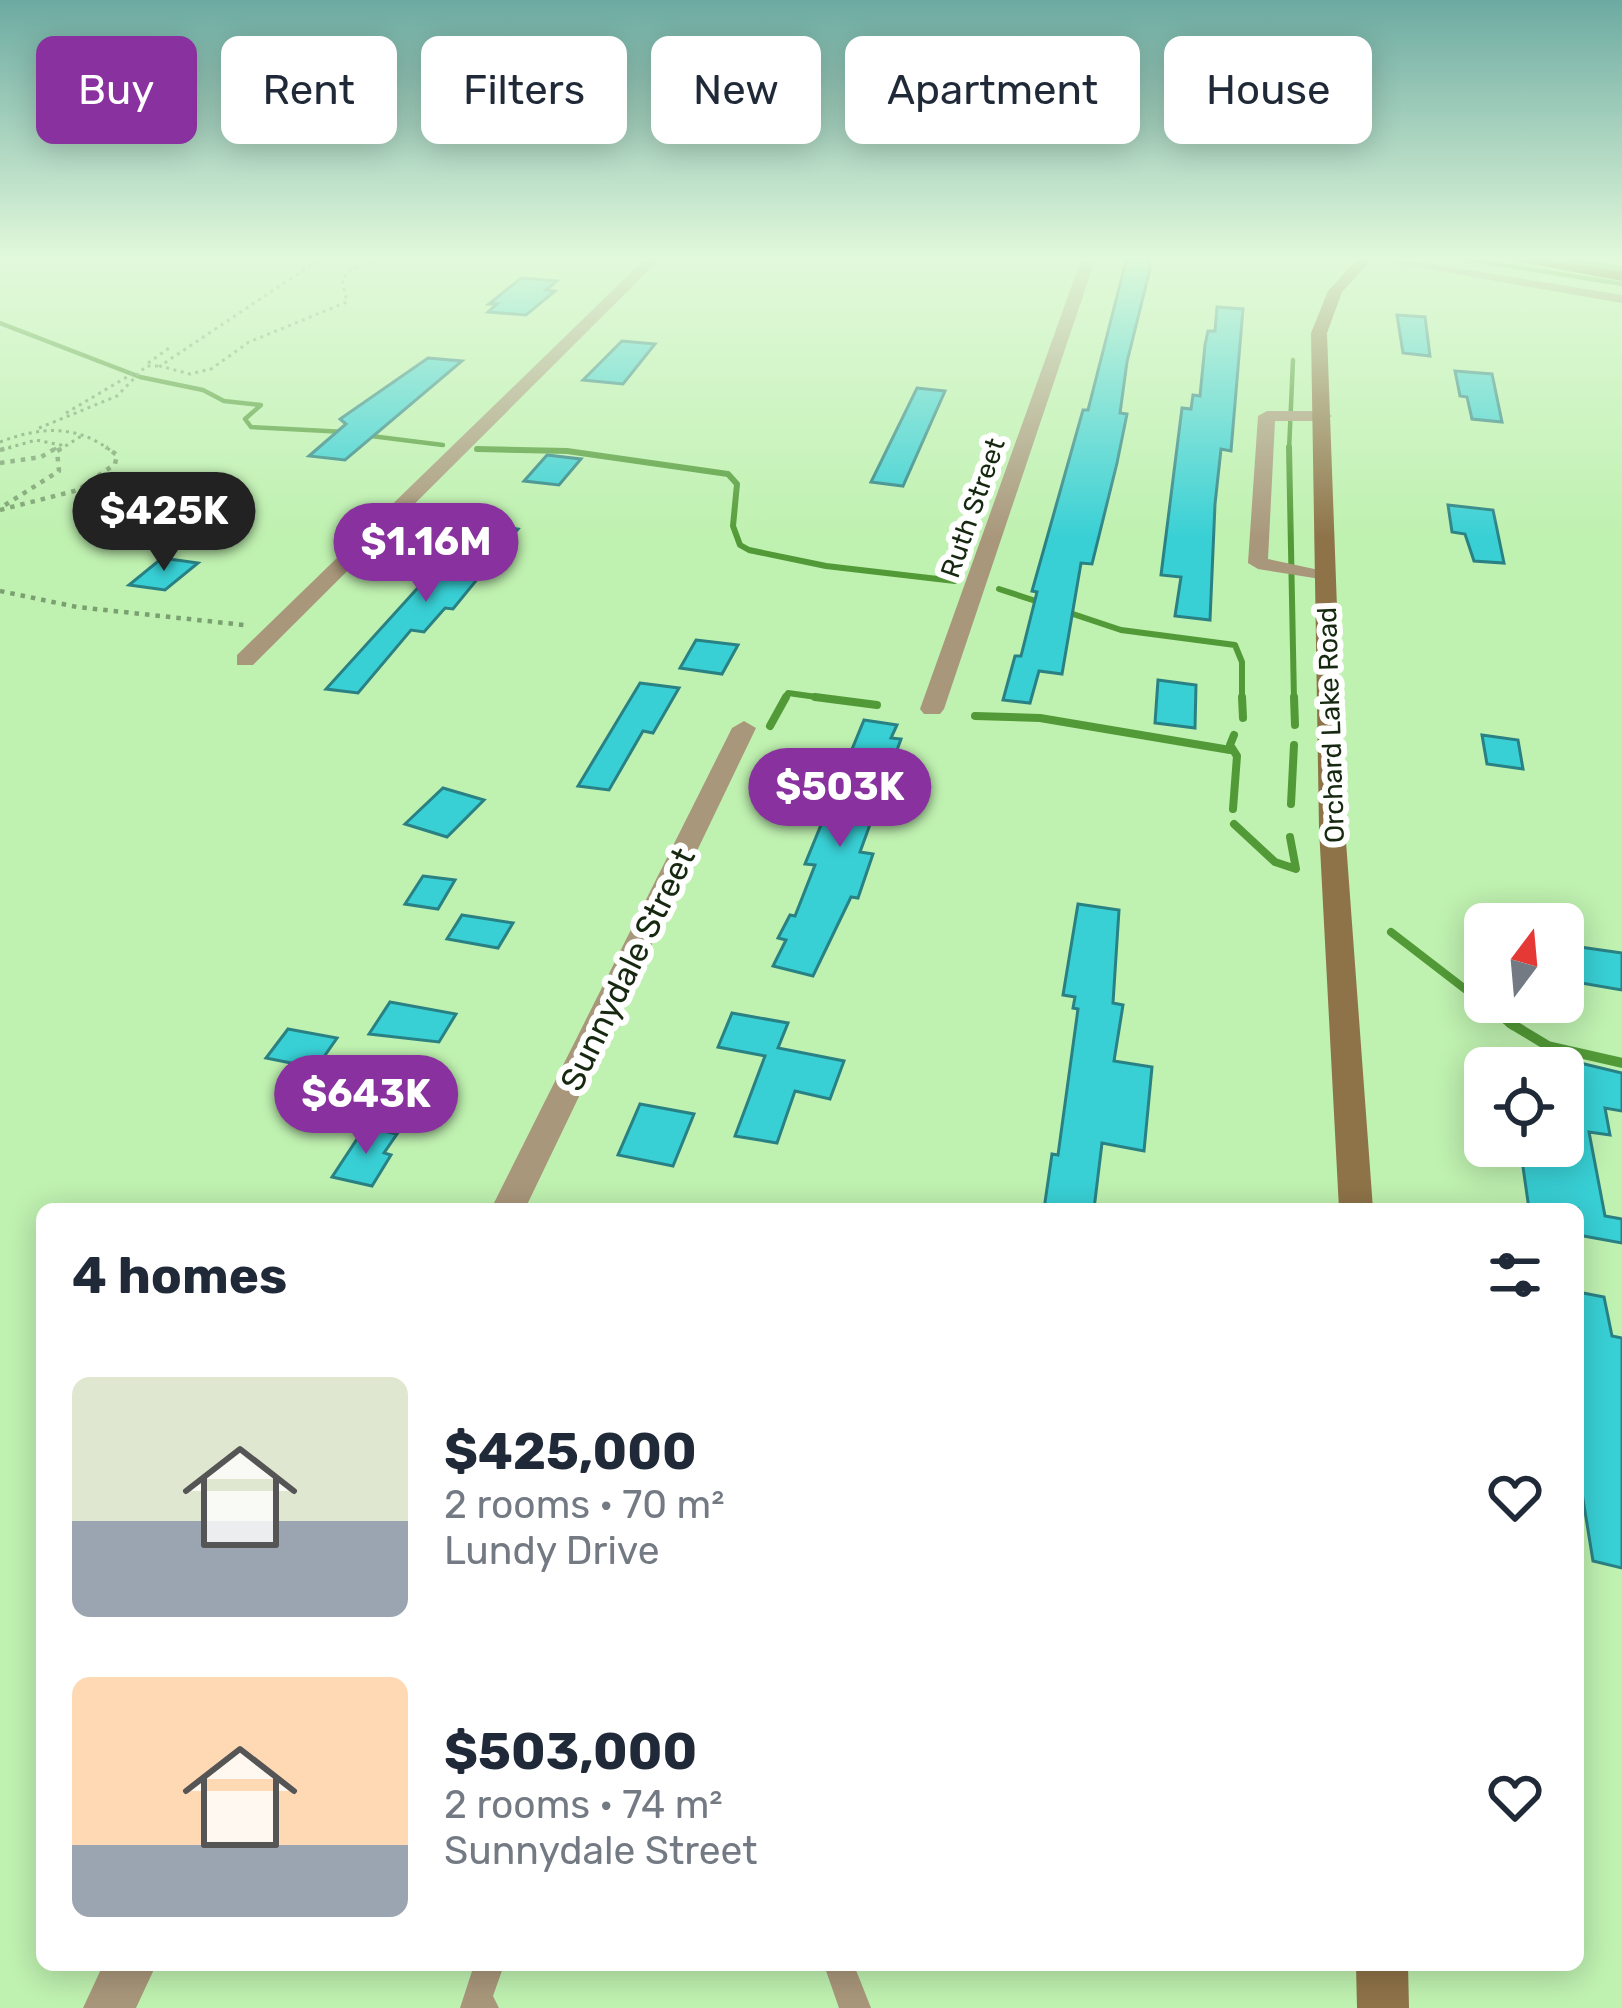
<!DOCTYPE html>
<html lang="en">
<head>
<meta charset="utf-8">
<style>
  :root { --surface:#fff; --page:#f6f6f7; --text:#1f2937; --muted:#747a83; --accent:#88319f }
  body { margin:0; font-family:Rubik,sans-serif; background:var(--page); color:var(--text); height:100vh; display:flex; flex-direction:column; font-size:45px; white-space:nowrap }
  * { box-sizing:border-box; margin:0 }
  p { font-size:39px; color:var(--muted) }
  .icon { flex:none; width:66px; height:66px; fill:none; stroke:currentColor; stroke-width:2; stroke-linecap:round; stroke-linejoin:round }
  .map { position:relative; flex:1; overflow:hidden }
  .side { position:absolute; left:36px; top:1203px; width:1548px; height:768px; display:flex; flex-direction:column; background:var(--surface); border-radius:18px; box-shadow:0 6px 30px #0003 }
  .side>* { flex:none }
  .guide { position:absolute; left:36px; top:36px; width:1551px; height:108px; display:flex; gap:24px }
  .needle { width:78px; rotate:16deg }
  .buttons { position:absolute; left:1464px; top:903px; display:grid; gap:24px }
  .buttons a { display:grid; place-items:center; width:120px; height:120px; border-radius:18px; background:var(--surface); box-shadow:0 6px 30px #0003; font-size:60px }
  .price { position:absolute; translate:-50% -102px; padding:0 27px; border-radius:42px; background:var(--accent); color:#fff; font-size:39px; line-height:78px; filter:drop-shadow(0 3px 6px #0008) }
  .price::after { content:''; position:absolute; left:50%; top:72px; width:36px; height:27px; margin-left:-18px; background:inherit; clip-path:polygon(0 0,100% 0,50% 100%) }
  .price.current { background:#222; color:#fff }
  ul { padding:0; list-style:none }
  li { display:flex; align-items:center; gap:36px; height:300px; padding:0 36px }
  li span { display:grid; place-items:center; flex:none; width:336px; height:240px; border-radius:18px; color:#555 }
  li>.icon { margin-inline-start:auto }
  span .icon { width:144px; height:144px; fill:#fffc; stroke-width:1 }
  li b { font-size:51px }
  h2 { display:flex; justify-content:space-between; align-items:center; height:144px; padding:0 36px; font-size:51px }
  .tag { padding:0 42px; border-radius:18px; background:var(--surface); box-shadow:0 6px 30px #0003; font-size:42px; line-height:108px }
  .tag.current { background:var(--accent); color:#fff }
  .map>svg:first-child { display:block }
</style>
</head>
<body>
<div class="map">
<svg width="1622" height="2008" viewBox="0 0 1622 2008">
  <rect width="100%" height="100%" fill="#bff1b0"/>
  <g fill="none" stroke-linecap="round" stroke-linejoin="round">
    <g stroke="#529a37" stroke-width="4.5">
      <path d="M1453,257L1622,284"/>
      <path d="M1550,257L1622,268"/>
      <path d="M0,323L140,377L203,390L224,401L261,405L245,419L251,427L346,432"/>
      <path d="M363,435L443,445"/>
      <path d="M477,449L513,450"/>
      <path d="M1289,450L1293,360"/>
    </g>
    <g stroke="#529a37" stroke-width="6">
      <path d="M1289,447L1294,700"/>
      <path d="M477,449L567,451L728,474L737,484L733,526L740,545L749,550L826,566L955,581"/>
      <path d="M999,589L1045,604"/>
      <path d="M1061,610L1121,630L1235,645L1242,662V700"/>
      <path d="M784,700L788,693L838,700"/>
    </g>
    <g stroke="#529a37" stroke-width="8">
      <path d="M815,697L877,705"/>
      <path d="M1242,697L1243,718"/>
      <path d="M1294,697L1295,725"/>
      <path d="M975,716L1040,718L1230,750"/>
      <path d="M770,726L786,697"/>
      <path d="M1291,804L1294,745"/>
      <path d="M1233,809L1237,756L1230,745L1234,735"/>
      <path d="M1234,824L1275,862L1296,869L1290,837"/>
      <path d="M1391,932L1513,1026"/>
    </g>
    <path stroke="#529a37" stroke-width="10" d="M1510,1023L1548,1046L1622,1063"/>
  </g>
  <g fill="#38d0d5" stroke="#2a8184" stroke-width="3">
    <path d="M1127,257H1148L1150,269L1127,362L1120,413L1127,414L1117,463L1092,564L1081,563L1062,674L1039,671L1030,703L1003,700L1015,656H1021L1037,592L1032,591L1083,410H1088Z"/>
    <path d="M521,278L557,281L546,290L555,291L526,315L488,312L497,304H489Z"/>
    <path d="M1217,307L1243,309L1231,451L1221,449L1215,504L1210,620L1175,616L1181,577L1161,575L1182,408L1191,409L1193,395L1200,396L1205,345L1208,331H1215Z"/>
    <path d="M1397,315L1425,317L1430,356L1403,353Z"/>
    <path d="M622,341L655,344L623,384L583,380Z"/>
    <path d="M428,358L462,361L345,460L309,456L346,424L340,419Z"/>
    <path d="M1455,371L1492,374L1502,422L1472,419L1467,397L1460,396Z"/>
    <path d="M917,388L945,391L903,486L871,482Z"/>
    <path d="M547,455L581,459L559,485L524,481Z"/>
    <path d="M1448,505L1493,510L1504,563L1474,561L1465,534L1452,532Z"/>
    <path d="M484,524L518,529L453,609L445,608L424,632L411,630L358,693L326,689L434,570L438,573Z"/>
    <path d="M162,558L198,563L165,590L129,585Z"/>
    <path d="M696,640L738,645L722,674L680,668Z"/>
    <path d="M1158,680L1196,685L1195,728L1155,723Z"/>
    <path d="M640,683L679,688L653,733L643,731L609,790L578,786Z"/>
    <path d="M864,720L897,725L891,738L901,739L860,852L873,854L858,898L851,897L813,976L773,966L786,940L778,938L790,915L795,916L815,865L805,864Z"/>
    <path d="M1482,735L1518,740L1523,769L1487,764Z"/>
    <path d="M443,788L484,800L447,837L405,824Z"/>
    <path d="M423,876L455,880L438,909L405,904Z"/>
    <path d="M1078,904L1119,910L1113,1003L1123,1005L1114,1061L1152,1067L1144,1151L1102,1143L1094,1209H1044L1052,1154L1058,1155L1078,1009L1073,1008L1075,997L1063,995Z"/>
    <path d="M462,915L513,923L498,948L447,939Z"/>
    <path d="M1573,946L1622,953V990L1581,983Z"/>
    <path d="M390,1002L456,1014L439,1042L369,1034Z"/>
    <path d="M732,1013L788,1023L778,1048L844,1061L830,1099L795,1091L777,1143L735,1136L765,1056L718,1047Z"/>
    <path d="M288,1029L337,1038L316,1068L266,1058Z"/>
    <path d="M1576,1062L1622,1073V1111L1605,1108L1610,1135L1589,1132L1605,1216L1622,1219V1243L1578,1235V1209H1529L1520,1146L1563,1154V1063Z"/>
    <path d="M325,1078L363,1087L339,1123L300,1115Z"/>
    <path d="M640,1104L694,1114L673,1166L618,1155Z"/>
    <path d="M365,1127L397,1134L384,1153L391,1155L372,1186L332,1177Z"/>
    <path d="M1578,1292L1604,1297L1612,1336L1622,1338V1568L1593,1561L1578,1468Z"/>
  </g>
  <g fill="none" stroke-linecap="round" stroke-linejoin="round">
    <g stroke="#7aa06f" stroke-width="3" stroke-dasharray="3 4.5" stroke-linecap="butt">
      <path d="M323,257L160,366L190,374L211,369L249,342L347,302L342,280L350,270L384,257"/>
      <path d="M148,363L172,346"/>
      <path d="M66,413L132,374"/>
      <path d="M39,428L117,396L146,366H160"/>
      <path d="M0,442C39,427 75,424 110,450"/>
      <path d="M1,450L36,440L61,445L53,450"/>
      <path d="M59,450L83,435"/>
    </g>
    <g stroke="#7aa06f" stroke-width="4.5" stroke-dasharray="4.5 6" stroke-linecap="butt">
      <path d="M0,450L11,447"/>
      <path d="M0,463L41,457L58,447"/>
      <path d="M5,505L59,471L57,451L64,447"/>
      <path d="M0,510L78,490L115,464L117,455L106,447"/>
      <path d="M0,591L77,607L244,625"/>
    </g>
    <g fill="#a9977b" fill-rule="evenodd">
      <path d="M474,1965H504L493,1996L499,2008H460Z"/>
      <path d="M824,1965H854L871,2008H839Z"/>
    </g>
    <g fill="#a9977b" fill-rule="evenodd">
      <path d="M647,257H662L253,665H237V655Z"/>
      <path d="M1082,257H1096L944,709L940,714H924L920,709Z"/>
      <path d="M1267,411H1323L1332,416L1323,421H1275L1268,559L1333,573V581L1258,569L1248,563L1258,416Z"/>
      <path d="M744,721L756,728L525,1209H491L732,728Z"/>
      <path d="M103,1965H156L136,2008H83Z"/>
    </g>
    <path fill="#a9977b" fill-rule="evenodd" d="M1358,257H1390L1622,295V303Z"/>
    <g fill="#8e7348" fill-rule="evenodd">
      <path d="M1359,257H1374L1342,292L1327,333L1345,828L1373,1209H1339L1319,828L1311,333L1328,291Z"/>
      <path d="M1356,1965H1408L1409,2008H1357Z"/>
    </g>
    <path fill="#63450b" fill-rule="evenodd" d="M1493,257H1533L1622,271V281Z"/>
  </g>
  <linearGradient id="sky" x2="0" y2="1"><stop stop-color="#6caaa1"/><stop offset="0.48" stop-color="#e2f9db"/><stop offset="1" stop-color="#e2f9db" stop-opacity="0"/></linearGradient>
  <rect width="1622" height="538" fill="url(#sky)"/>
  <g text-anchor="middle" stroke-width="12" stroke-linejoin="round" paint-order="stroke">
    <g font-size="27" fill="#162910" stroke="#fff">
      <text transform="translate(973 508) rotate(-71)" y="9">Ruth Street</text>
      <text transform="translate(1331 725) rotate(-92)" y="9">Orchard Lake Road</text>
    </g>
    <g font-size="33" fill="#162910" stroke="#fff">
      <text transform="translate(627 969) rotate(-64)" y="12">Sunnydale Street</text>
    </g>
  </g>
</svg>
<div class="buttons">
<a><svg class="needle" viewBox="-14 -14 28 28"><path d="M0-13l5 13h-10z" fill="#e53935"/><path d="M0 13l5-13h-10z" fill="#747a83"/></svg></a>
<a><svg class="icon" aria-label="locate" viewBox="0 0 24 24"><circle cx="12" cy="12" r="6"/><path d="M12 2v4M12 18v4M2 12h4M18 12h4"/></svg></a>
</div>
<b class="price current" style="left:164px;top:574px">$425K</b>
<b class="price" style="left:426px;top:605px">$1.16M</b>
<b class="price" style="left:840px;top:850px">$503K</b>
<b class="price" style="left:366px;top:1157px">$643K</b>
<div class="guide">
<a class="tag current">Buy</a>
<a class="tag">Rent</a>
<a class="tag">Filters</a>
<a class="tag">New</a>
<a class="tag">Apartment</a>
<a class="tag">House</a>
</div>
<section class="side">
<h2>4 homes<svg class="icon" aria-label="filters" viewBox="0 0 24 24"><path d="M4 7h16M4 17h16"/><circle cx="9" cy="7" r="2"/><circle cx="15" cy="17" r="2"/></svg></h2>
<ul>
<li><span style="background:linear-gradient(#dfe7d0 60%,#9aa5b1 0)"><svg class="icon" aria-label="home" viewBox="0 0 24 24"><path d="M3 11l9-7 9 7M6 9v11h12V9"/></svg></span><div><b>$425,000</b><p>2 rooms · 70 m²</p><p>Lundy Drive</p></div><svg class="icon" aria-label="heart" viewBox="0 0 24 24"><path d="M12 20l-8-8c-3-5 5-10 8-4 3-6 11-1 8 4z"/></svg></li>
<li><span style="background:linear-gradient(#ffd9b3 70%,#9aa5b1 0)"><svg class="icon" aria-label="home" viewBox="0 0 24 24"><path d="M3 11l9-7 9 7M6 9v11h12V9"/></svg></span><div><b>$503,000</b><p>2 rooms · 74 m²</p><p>Sunnydale Street</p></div><svg class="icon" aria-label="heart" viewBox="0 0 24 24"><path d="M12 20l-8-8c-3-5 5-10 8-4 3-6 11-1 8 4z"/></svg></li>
</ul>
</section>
</div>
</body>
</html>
